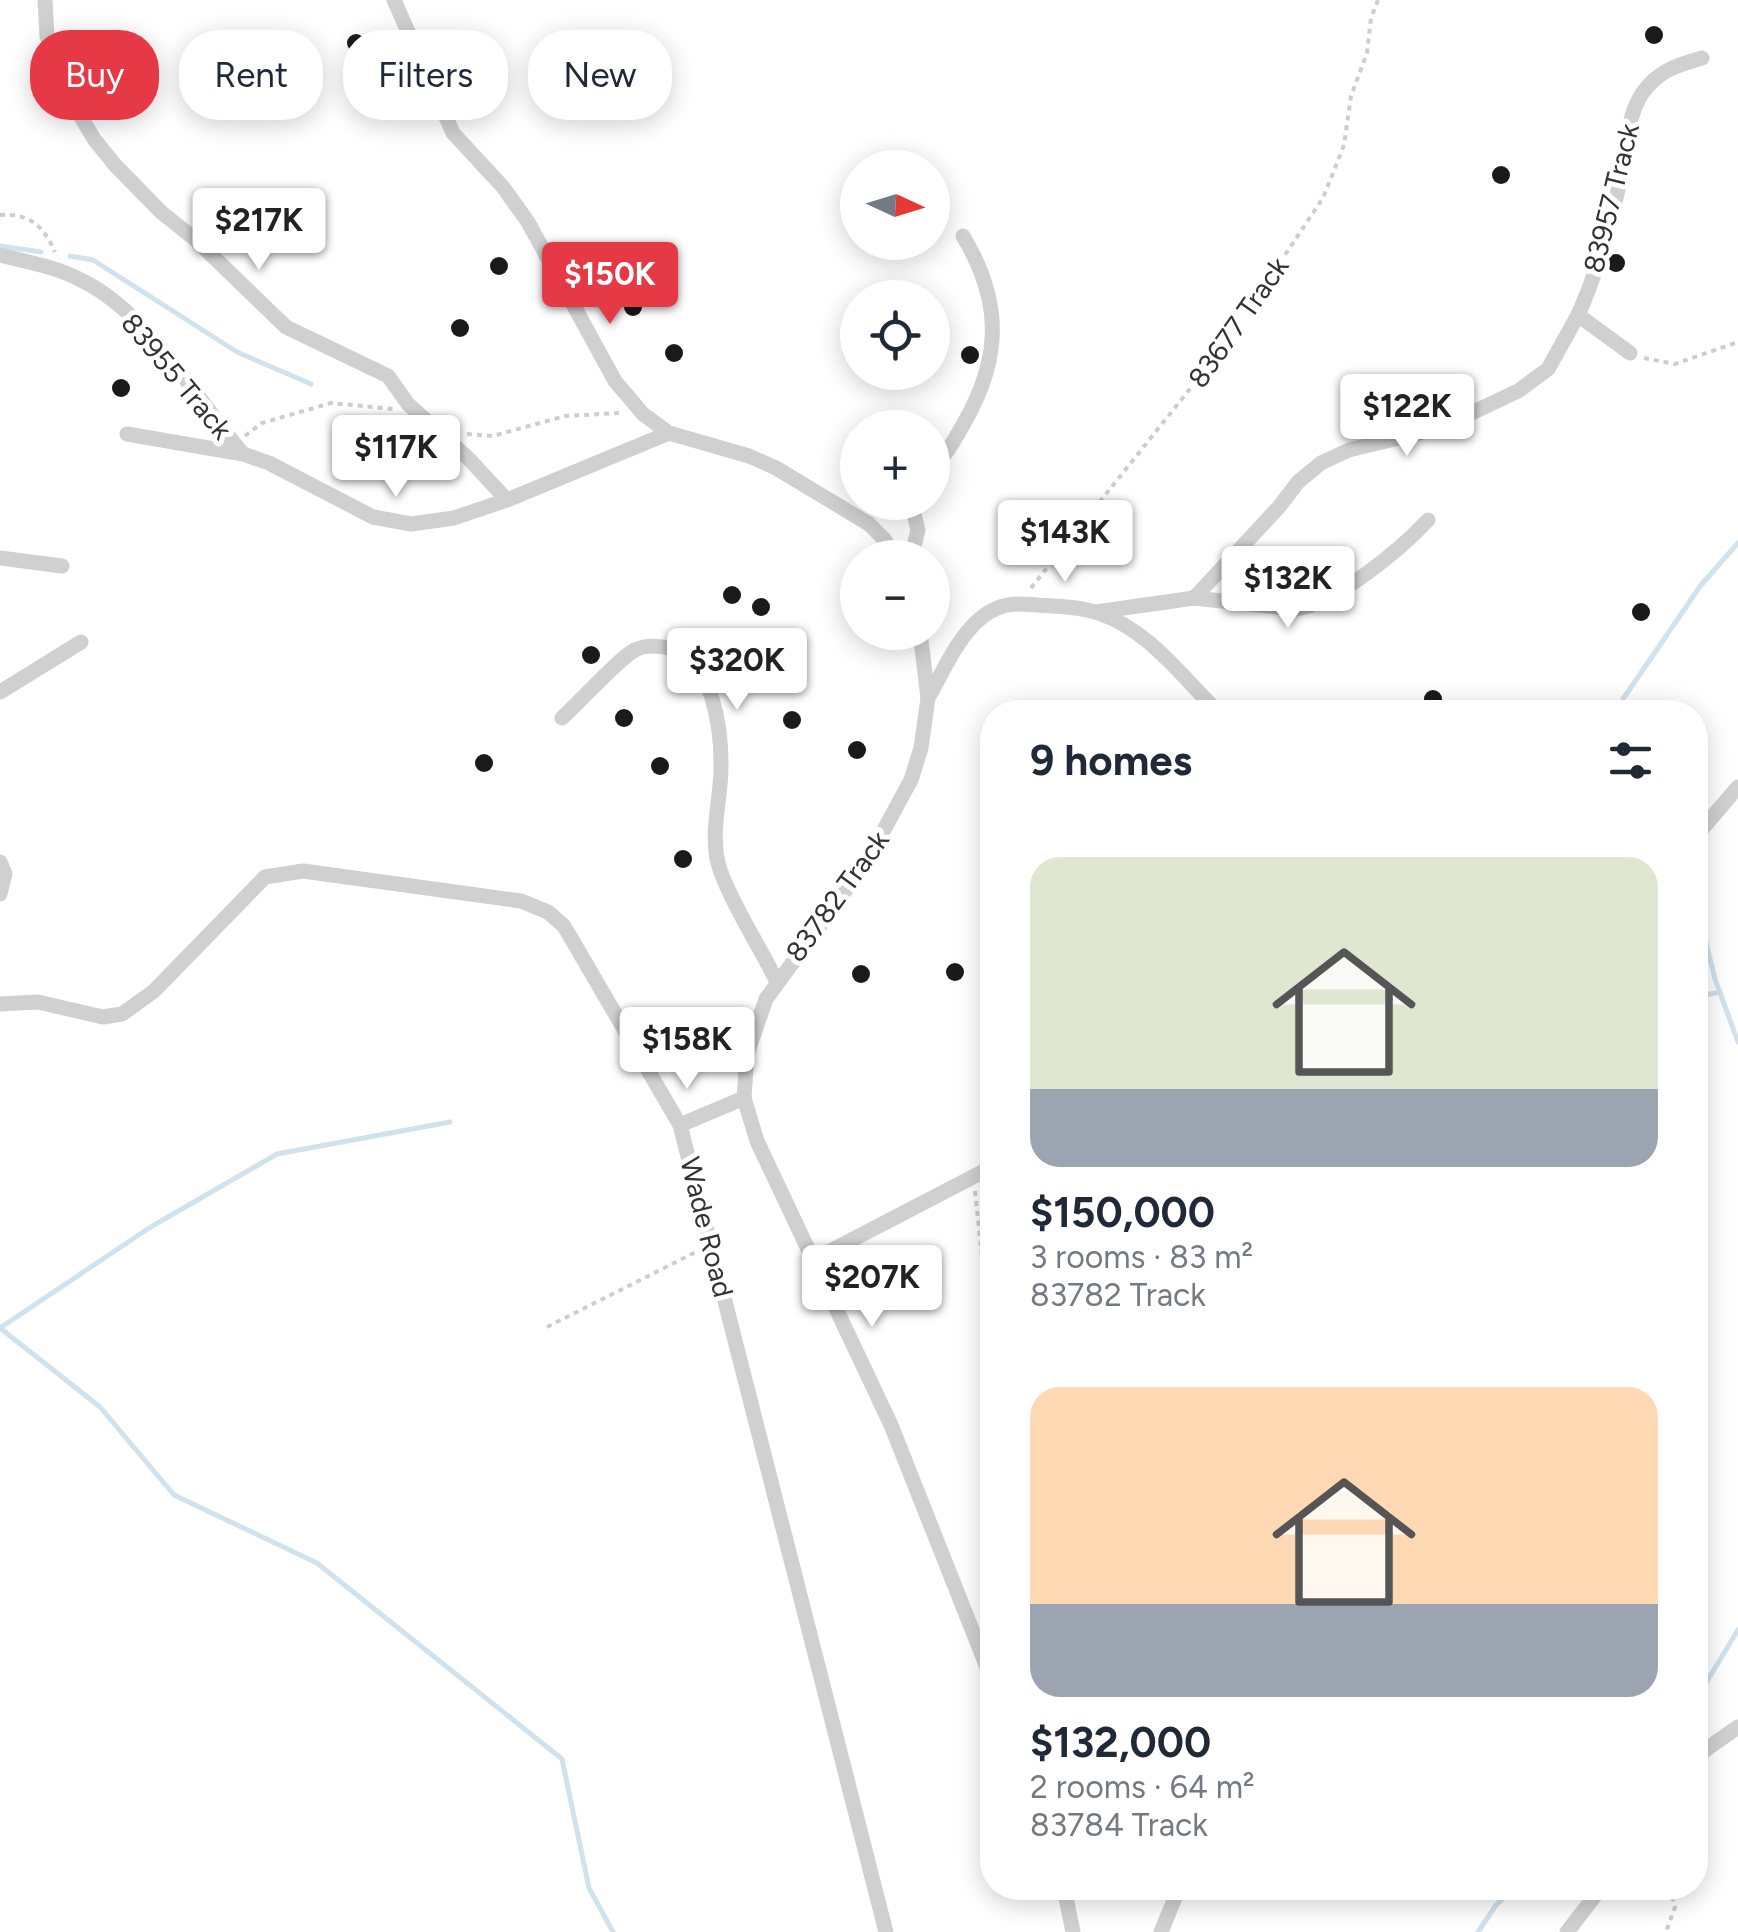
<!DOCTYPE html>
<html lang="en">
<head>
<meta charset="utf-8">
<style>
  :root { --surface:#fff; --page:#f2f2f3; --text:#1f2937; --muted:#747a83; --accent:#e63946 }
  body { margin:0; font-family:Figtree,sans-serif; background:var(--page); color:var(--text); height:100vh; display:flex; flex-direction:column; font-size:38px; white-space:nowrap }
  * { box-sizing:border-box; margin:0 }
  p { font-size:32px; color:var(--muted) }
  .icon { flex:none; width:55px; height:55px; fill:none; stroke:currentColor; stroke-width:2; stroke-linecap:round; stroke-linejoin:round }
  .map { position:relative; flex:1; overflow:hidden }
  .details { position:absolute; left:980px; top:700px; width:728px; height:1200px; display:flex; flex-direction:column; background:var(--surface); border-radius:40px; box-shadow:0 5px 25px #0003 }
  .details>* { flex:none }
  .guide { position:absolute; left:30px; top:30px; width:800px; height:90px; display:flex; gap:20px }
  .needle { width:65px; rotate:94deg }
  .fabs { position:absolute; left:840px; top:150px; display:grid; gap:20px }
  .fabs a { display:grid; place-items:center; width:110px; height:110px; border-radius:50%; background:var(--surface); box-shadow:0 5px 25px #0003; font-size:50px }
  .price { position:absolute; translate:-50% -85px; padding:0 22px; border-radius:10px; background:#fff; color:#222; font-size:32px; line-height:65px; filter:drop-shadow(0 2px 5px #0008) }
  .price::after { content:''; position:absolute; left:50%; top:60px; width:30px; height:22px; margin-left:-15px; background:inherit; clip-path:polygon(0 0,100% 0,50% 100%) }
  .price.active { background:var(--accent); color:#fff }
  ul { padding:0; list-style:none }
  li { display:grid; align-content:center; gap:20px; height:530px; padding:0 50px }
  li span { display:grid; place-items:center; height:310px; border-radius:30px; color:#555 }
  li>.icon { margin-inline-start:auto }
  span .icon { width:180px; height:180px; fill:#fffc; stroke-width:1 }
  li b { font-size:42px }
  h2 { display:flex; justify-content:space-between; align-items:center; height:120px; padding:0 50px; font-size:42px }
  .chip { padding:0 35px; border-radius:40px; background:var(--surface); box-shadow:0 5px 25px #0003; font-size:35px; line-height:90px }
  .chip.active { background:var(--accent); color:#fff }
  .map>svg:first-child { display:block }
</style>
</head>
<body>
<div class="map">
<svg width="1738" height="1932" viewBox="0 0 1738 1932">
  <rect width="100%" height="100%" fill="#fff"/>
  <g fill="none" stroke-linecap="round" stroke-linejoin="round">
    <g stroke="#cfe2ee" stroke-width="5">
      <path d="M0,246L41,252"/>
      <path d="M70,256L93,260L237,352L311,384"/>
      <path d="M1620,712L1623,699L1701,585L1738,543"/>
      <path d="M1695,899L1715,979L1738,1042"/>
      <path d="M1695,997L1720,992"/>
      <path d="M450,1122L277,1154L149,1228L0,1328L100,1407L174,1495L317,1563L562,1759L589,1888L613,1932"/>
      <path d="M1695,1701L1738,1630"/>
      <path d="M1478,1932L1496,1905L1515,1888"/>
    </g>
  </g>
  <g fill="#1a1a1a">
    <circle cx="1654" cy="35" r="9"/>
    <circle cx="356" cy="43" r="9"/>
    <circle cx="371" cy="64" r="9"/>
    <circle cx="398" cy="77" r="9"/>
    <circle cx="1501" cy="175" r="9"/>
    <circle cx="1616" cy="263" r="9"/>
    <circle cx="499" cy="266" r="9"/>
    <circle cx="633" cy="307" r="9"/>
    <circle cx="460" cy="328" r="9"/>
    <circle cx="674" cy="353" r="9"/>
    <circle cx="970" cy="355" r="9"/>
    <circle cx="121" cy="388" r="9"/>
    <circle cx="732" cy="595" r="9"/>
    <circle cx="761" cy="607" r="9"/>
    <circle cx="1641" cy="612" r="9"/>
    <circle cx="591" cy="655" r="9"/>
    <circle cx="1433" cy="699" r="9"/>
    <circle cx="624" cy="718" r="9"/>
    <circle cx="792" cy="720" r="9"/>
    <circle cx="857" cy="750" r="9"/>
    <circle cx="484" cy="763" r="9"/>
    <circle cx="660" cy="766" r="9"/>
    <circle cx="683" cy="859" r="9"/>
    <circle cx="955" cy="972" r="9"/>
    <circle cx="861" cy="974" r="9"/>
  </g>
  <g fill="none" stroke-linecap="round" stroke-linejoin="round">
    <g stroke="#cdcdcd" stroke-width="4" stroke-dasharray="5 5" stroke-linecap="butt">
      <path d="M0,215C29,213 43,225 55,252"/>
      <path d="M1644,358L1675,364L1738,342"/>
      <path d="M467,434L493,436L565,416L619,413"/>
      <path d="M245,436L262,423L331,403L393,409"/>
      <path d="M1031,588L1197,380L1222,343L1235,316L1287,252L1323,198L1344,145L1351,96L1367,53L1371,18L1378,0"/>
      <path d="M975,1191L984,1275L992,1283"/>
      <path d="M547,1327L698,1251"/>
      <path d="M1643,1888L1650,1894L1673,1899L1675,1907L1666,1932"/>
    </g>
    <g stroke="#d0d0d0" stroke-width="15">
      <path d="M45,0L47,36L69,97L94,139L115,165L161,212L196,240L286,327L388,376L408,404L468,458L507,500"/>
      <path d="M394,0L453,133L503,187L528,222L615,381L643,414L669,433L749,456L776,468L869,524L884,539L896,558"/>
      <path d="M0,255C27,262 57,267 81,280C149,313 195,398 243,454"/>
      <path d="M1578,315C1597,273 1609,227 1620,182C1628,150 1625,111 1648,86C1663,69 1681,64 1702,58"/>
      <path d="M127,434L243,454L269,463L373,517L411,524L454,518L507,500L669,433"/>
      <path d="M932,468C946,456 955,439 964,423C1002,357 1002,301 963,236"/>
      <path d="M911,502L918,530L911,558"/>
      <path d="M0,558L62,566"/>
      <path d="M1194,598L1279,507L1298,482L1321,463L1349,450L1440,428L1518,391L1548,369L1578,315L1630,353"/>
      <path d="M1096,612L1194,598L1296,609C1335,604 1401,549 1428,520"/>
      <path d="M0,692L81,642"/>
      <path d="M928,698C949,662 971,602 1020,604C1045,606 1074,605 1098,613C1148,629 1182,677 1218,712"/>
      <path d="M562,718C580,702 618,659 635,650C646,644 661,646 673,649C712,660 721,728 721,763C722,796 710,829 718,863C726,894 761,949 776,980"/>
      <path d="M1695,837L1738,787"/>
      <path d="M0,862L5,874L0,894"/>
      <path d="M0,1004L38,1002L103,1017L122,1014L154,991L265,877L303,871L521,901L548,912L564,926L680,1125L886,1932"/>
      <path d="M744,1098L747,1054L766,999L867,861L911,780L921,748L928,698L920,632"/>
      <path d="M680,1125L744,1098L757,1141L891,1425L992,1680"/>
      <path d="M815,1259L992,1167"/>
      <path d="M1695,1757L1738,1727"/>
      <path d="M1064,1888L1073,1932"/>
      <path d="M1161,1932L1179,1888"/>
      <path d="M1567,1932L1601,1888"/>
    </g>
  </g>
  <g text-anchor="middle" stroke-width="10" stroke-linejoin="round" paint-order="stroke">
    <g font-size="28" fill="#333" stroke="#fff">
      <text transform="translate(1611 198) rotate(-76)" y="10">83957 Track</text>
      <text transform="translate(1238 322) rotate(-55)" y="10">83677 Track</text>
      <text transform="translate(177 376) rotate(50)" y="10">83955 Track</text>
      <text transform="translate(837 896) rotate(-54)" y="10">83782 Track</text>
      <text transform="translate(707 1227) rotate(76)" y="10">Wade Road</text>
    </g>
  </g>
</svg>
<div class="fabs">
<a><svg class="needle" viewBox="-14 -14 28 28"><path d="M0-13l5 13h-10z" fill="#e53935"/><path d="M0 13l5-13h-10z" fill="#747a83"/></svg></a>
<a><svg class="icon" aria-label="locate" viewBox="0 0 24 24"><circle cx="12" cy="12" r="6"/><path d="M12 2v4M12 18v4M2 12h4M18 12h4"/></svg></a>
<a>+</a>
<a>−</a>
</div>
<b class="price" style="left:259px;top:273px">$217K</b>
<b class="price active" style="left:610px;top:327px">$150K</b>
<b class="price" style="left:1407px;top:459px">$122K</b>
<b class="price" style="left:396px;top:500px">$117K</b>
<b class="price" style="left:1065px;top:585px">$143K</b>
<b class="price" style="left:1288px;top:631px">$132K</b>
<b class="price" style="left:737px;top:713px">$320K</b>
<b class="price" style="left:687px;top:1092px">$158K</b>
<b class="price" style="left:872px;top:1330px">$207K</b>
<div class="guide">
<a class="chip active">Buy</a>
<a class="chip">Rent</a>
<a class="chip">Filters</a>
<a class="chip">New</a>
</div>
<section class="details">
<h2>9 homes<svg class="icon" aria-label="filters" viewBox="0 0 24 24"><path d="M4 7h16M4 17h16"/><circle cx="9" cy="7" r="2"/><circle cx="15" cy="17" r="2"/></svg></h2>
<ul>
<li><span style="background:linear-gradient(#dfe7d0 75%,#9aa5b1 0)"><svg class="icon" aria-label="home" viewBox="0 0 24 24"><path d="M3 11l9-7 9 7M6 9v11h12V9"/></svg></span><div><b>$150,000</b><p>3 rooms · 83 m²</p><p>83782 Track</p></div></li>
<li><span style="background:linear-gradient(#ffd9b3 70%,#9aa5b1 0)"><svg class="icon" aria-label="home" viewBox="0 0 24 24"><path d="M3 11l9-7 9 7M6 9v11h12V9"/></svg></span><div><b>$132,000</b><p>2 rooms · 64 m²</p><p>83784 Track</p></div></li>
</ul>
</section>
</div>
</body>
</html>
